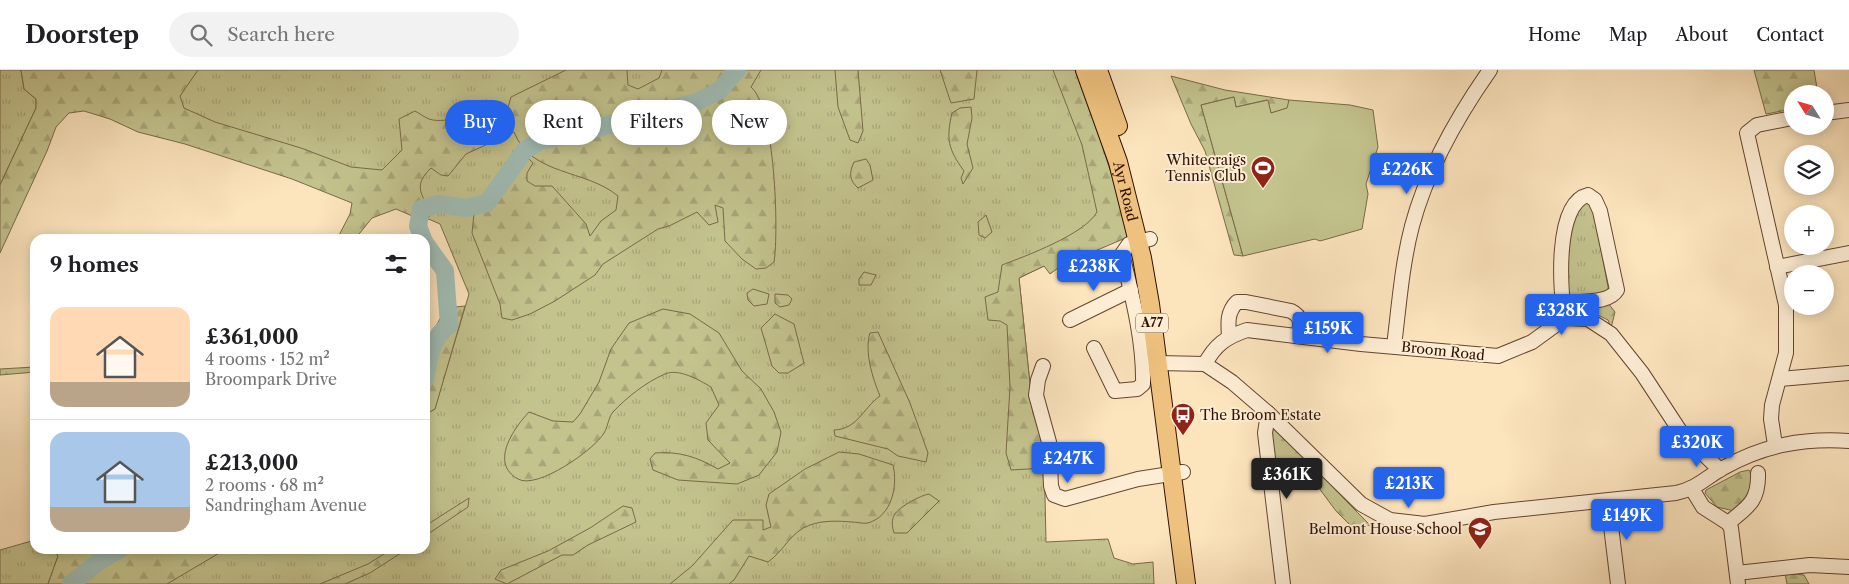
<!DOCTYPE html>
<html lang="en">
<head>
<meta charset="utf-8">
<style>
  :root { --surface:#fff; --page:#f2f2f2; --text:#202124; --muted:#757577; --line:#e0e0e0; --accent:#2563eb }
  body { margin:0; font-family:"Libre Caslon Text",serif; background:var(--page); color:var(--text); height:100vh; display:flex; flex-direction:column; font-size:19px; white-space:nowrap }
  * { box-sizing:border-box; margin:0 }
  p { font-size:16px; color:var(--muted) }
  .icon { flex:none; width:28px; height:28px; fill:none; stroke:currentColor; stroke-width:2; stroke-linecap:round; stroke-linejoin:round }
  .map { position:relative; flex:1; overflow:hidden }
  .panel { position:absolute; left:30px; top:164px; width:400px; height:320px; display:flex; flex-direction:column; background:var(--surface); border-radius:15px; box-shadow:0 2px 12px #0003 }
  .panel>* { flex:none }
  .hud { position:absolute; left:445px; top:30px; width:475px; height:45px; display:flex; gap:10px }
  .needle { width:32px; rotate:307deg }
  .controls { position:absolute; left:1784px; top:15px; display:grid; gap:10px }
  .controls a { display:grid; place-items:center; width:50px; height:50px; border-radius:50%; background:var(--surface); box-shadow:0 2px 12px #0003; font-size:25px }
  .price { position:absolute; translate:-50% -42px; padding:0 11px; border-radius:5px; background:var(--accent); color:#fff; font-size:16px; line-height:32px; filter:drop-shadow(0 1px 2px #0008) }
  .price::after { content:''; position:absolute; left:50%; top:30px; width:15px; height:11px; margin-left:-8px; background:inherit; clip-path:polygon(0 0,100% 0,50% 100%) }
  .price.current { background:#222; color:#fff }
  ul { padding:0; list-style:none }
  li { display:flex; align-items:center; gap:15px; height:125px; padding:0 20px }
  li+li { border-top:1px solid var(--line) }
  li span { display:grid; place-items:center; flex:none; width:140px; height:100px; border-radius:15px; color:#555 }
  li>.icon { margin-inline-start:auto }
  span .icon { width:60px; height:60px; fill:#fffc; stroke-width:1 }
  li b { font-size:21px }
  h2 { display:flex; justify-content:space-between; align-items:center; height:60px; padding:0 20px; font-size:21px }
  .tag { padding:0 18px; border-radius:22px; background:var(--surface); box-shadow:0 2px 12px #0003; font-size:18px; line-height:45px }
  .tag.current { background:var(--accent); color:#fff }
  header { display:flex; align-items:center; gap:30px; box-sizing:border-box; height:70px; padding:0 25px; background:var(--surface); border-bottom:1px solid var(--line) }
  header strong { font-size:24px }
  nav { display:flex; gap:28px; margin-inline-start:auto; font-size:18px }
  .search { width:350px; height:45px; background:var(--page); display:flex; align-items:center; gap:12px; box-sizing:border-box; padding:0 18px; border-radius:28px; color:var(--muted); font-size:19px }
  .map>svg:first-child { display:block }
</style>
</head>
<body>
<header>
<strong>Doorstep</strong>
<div class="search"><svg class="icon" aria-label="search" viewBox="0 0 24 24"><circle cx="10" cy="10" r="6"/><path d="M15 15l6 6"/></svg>Search here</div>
<nav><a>Home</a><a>Map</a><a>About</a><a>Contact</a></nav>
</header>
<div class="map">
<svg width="1849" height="514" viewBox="0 0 1849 514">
  <defs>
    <pattern id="grass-tufts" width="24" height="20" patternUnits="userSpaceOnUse" patternTransform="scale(1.25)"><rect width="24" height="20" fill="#c3c38e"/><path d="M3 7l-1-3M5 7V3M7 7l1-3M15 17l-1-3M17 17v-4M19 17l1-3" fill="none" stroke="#a8a679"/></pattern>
    <pattern id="forest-firs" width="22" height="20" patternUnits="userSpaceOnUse" patternTransform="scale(1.25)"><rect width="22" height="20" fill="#c3c38e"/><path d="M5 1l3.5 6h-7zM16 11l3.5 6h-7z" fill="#a8a679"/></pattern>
  </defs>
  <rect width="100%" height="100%" fill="#fce4bd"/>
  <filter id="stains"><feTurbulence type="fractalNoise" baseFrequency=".004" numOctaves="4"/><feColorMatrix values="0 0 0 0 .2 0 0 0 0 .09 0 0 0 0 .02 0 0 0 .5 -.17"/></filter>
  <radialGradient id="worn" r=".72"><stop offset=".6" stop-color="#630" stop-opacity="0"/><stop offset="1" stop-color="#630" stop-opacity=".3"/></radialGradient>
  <g fill="url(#grass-tufts)" stroke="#7a6a48">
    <path d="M0,0H21L24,19L36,29V38L0,115Z"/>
    <path d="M108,0H1071L1128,156L1019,208L1033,343L1041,364L1044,380L1046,472L1108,469L1114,488L1133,494L1153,492L1154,514H155L211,479H425V345L435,338L469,224L440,154L387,131L82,20Z"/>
    <path d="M1587,131L1593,137L1609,222L1568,227C1567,195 1559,154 1587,131Z"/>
    <path d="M35,470V479H53L58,486L48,514H0V480Z"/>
  </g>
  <g fill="url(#forest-firs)" stroke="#7a6a48">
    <path d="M21,0H198L180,26L184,38L215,52L301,78L351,97L382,100L402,80L399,49L415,41C419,43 424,47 429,49C446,55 482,41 499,36L507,41L511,27L566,0H627L628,15L638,19L659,8L662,0H761L751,17C775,37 779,161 774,192L766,198L756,199L742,189L725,171L723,138L715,135L718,152L709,155L697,142L669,156L658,159L603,194L595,205L555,231L530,244L512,250L502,248L500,234L472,163L474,144L495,133L528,88L533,93L527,103V111L535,116H552L586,154L590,166L601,151L616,140L618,126C586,99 531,106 514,62L466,84L448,106L441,105L431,98C412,116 422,125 432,144L424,151L396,139L372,148L355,169H337L350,144L352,133L292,109L185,74L138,62L110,49L84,41L69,43L56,57L47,81L0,183V115L36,38V29L24,19Z"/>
    <path d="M835,0H858L863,61L858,73L850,70L838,37Z"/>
    <path d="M940,0H977L974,29L951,33Z"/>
    <path d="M1053,0H1075L1100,69L1128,156V167L1062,195L1050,204L1044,196L1019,208L1033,343L1041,364L1045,398L1011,400L1006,383L1010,317L1007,255L1000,251L988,250L985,227L998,222L1002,195C1026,186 1085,164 1097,142L1082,75Z"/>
    <path d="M1754,0H1814L1818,24H1792V39L1766,44Z"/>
    <path d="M1171,6L1225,20L1289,30L1288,38L1271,43L1267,30L1236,37L1234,27L1201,35L1243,186L1234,185L1205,81L1191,54Z"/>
    <path d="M971,37L972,48L967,74L973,98L963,114L961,108L964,101C948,79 946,69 952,43L960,38Z"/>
    <path d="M866,89L870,95L873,110L858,118C849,110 849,103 854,92Z"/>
    <path d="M986,145L992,162L985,168L979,165L978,152Z"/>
    <path d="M864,202L876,205L871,215H859V209Z"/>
    <path d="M753,219L769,224L767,234L754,236L748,230L747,223Z"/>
    <path d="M775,224L788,225L792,229L789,235L780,237L775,233Z"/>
    <path d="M1608,233L1615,242L1611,258L1608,250L1596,244L1572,243L1570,237Z"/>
    <path d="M465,236L435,339L425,345V311L431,265L446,238Z"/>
    <path d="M663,239L690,244L719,263L742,301L761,319L774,342L781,362L777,382L759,405L737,414L678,410L653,400L650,389L655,383C679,381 697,387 718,399L730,393L708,370L706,353L719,335L711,317C699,310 679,298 665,304C646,312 626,328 613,342C608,348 608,357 604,363C594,380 537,420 518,409C489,393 514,358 529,342L553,351L573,352L580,344L599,312L611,279L629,253Z"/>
    <path d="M775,244L794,254L804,293L788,303H779L772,296L761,258Z"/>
    <path d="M878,262L910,333L928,383L926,392L898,386L888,379L835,366L834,360C858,359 862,339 880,326C873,309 864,282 870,263Z"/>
    <path d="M35,297V302L0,305V299Z"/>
    <path d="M1273,358C1308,388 1337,423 1370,455L1353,458L1336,441L1304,398L1277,406L1271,376Z"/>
    <path d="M839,382L859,384L893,395C898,416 892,446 868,453C863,454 857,452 852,452C838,451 824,450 810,455C790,462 785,480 768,492L749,486L734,510L729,514H670L692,496L733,450H763V460L771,457L766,435L769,424L805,399Z"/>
    <path d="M1749,400L1755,412L1751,423L1734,441L1717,437L1705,423L1706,420L1740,402Z"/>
    <path d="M929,424L939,431L907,463H894C892,456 891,450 895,444C899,437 921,425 929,424Z"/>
    <path d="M469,428L468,437L425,466V456Z"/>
    <path d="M623,436L632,438L636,452L588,475L573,485H562L507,514L495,509L501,500L548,481L590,458Z"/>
    <path d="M53,479H226L167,514H48L58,486Z"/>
    <path d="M392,479H407L370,503L345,514H320L368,494Z"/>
    <path d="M1785,503L1804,505L1809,514H1787Z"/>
  </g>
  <path fill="#c3c38e" stroke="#7a6a48" d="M1234,27L1236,37L1268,30L1271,43L1287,38L1289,30L1350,35L1373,40L1378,77L1366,114L1368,124L1362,159L1320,171L1315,169L1243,186L1201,35Z"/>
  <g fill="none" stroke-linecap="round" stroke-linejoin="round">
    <g stroke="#a0beb7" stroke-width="18">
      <path d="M423,169L418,156L421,139L439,134L466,138L487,133L525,80L540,71L584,62L646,44L695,33L720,20L737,0"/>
      <path d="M425,173L445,201L449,255C430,269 429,288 425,309"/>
      <path d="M71,514L98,492L120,479"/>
    </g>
    <defs>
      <g id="minor">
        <path d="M1825,43L1849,40"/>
        <path d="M1777,197L1849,183"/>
        <path d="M1562,234C1578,230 1608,235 1617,220L1600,141L1595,130L1588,125C1554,133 1560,223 1565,248"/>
        <path d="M1070,250L1131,220"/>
        <path d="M1229,266C1228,253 1227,242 1237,232H1246L1291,241C1303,247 1300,254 1299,266"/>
        <path d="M1394,276C1399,236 1402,194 1412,156C1427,100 1457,47 1490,0"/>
        <path d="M1094,278L1115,321L1137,319L1143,314C1144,271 1132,225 1122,184L1129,174L1150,169"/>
        <path d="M1158,293L1205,294L1232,312L1268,343L1361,434L1390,450L1425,454L1494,442L1676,423C1698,418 1705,408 1723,398C1764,375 1803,368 1849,371"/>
        <path d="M1205,294C1215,275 1226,267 1247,260L1361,274L1498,286L1532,272L1565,248L1588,249L1611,264L1642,303L1680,361L1720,400"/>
        <path d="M1043,296L1038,310L1036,325L1049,372L1051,416L1054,425L1065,429L1138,409L1183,402"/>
        <path d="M1780,309L1849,303"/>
        <path d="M1268,343L1265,363L1283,514"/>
        <path d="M1775,375L1771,349L1772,335L1786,283V235L1747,63L1757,55L1792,48"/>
        <path d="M1692,419L1703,437L1728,453L1731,458L1738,514"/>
        <path d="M1608,431L1618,514"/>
        <path d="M1728,453C1748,437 1759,431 1758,403"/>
        <path d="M1737,503L1810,495L1849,497"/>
      </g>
      <g id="major">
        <path id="s1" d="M1085,0L1118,92L1142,188L1150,234L1186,514"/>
        <path d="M1098,0L1118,56"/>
      </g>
    </defs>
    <use href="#minor" stroke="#644630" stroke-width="16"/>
    <use href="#major" stroke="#311201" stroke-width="20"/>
    <use href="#minor" stroke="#fdedd4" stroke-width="14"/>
    <use href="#major" stroke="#eec27e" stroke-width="18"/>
  </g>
  <defs>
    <symbol id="stadium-pin" viewBox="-11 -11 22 30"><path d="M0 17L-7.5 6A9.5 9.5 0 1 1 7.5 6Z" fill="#8f2418" stroke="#fdedd4"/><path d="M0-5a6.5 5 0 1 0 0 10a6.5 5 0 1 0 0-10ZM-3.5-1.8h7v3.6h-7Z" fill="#fff"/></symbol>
    <symbol id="bus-pin" viewBox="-11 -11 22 30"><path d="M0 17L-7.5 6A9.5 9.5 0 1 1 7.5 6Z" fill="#8f2418" stroke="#fdedd4"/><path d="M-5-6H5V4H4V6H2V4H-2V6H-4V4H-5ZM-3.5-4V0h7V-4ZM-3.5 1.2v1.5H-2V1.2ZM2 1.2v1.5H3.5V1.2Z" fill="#fff"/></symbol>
    <symbol id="school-pin" viewBox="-11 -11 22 30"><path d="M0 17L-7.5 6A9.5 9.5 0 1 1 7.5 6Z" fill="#8f2418" stroke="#fdedd4"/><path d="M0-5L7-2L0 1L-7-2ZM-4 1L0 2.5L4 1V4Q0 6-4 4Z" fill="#fff"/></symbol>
  </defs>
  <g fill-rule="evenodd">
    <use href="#stadium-pin" x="1249" y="84" width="28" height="38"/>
    <use href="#bus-pin" x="1169" y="331" width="28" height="38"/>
    <use href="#school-pin" x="1466" y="445" width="28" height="38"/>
  </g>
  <g text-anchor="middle" stroke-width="4" stroke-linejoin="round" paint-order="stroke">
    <rect fill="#fdedd4" stroke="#6e5440" stroke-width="1" x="1136" y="243.5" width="32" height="19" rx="4"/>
    <g font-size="12" font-weight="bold" fill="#311201">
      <text x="1152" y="257">A77</text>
    </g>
    <g font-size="14" fill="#311201" stroke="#fdedd4" text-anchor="end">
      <text x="1246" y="95">Whitecraigs<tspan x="1246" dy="16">Tennis Club</tspan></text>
      <text x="1200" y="350" text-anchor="start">The Broom Estate</text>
      <text x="1462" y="464">Belmont House School</text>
    </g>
    <g font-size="14" fill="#311201" stroke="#fdedd4">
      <text dy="5" stroke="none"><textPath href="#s1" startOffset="128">Ayr Road</textPath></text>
      <text transform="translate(1443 281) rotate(6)" y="5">Broom Road</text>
    </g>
  </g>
  <rect width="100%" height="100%" filter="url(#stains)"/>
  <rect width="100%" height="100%" fill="url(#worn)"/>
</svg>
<div class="controls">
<a><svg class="needle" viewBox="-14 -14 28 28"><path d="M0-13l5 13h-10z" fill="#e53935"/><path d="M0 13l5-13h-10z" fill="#757577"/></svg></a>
<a><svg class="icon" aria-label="layers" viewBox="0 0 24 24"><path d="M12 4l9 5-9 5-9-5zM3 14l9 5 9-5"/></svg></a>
<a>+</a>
<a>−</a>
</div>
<b class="price" style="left:1407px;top:125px">£226K</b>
<b class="price" style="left:1094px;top:222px">£238K</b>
<b class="price" style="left:1562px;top:266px">£328K</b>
<b class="price" style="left:1328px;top:284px">£159K</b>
<b class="price" style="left:1697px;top:398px">£320K</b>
<b class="price" style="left:1068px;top:414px">£247K</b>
<b class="price current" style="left:1287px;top:430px">£361K</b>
<b class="price" style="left:1409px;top:439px">£213K</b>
<b class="price" style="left:1627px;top:471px">£149K</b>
<div class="hud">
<a class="tag current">Buy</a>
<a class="tag">Rent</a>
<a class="tag">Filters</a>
<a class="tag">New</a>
</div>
<section class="panel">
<h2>9 homes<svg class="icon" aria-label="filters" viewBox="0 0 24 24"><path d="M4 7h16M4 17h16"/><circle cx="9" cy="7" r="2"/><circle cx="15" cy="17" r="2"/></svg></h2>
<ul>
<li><span style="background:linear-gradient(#ffd9b3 75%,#b9a48a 0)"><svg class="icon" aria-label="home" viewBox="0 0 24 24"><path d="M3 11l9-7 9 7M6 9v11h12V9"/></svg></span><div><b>£361,000</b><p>4 rooms · 152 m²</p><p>Broompark Drive</p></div></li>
<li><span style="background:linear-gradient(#a9c7e8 75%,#b9a48a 0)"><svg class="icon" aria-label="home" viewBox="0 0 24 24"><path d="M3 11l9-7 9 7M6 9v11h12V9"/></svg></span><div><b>£213,000</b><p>2 rooms · 68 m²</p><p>Sandringham Avenue</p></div></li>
</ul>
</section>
</div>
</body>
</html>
